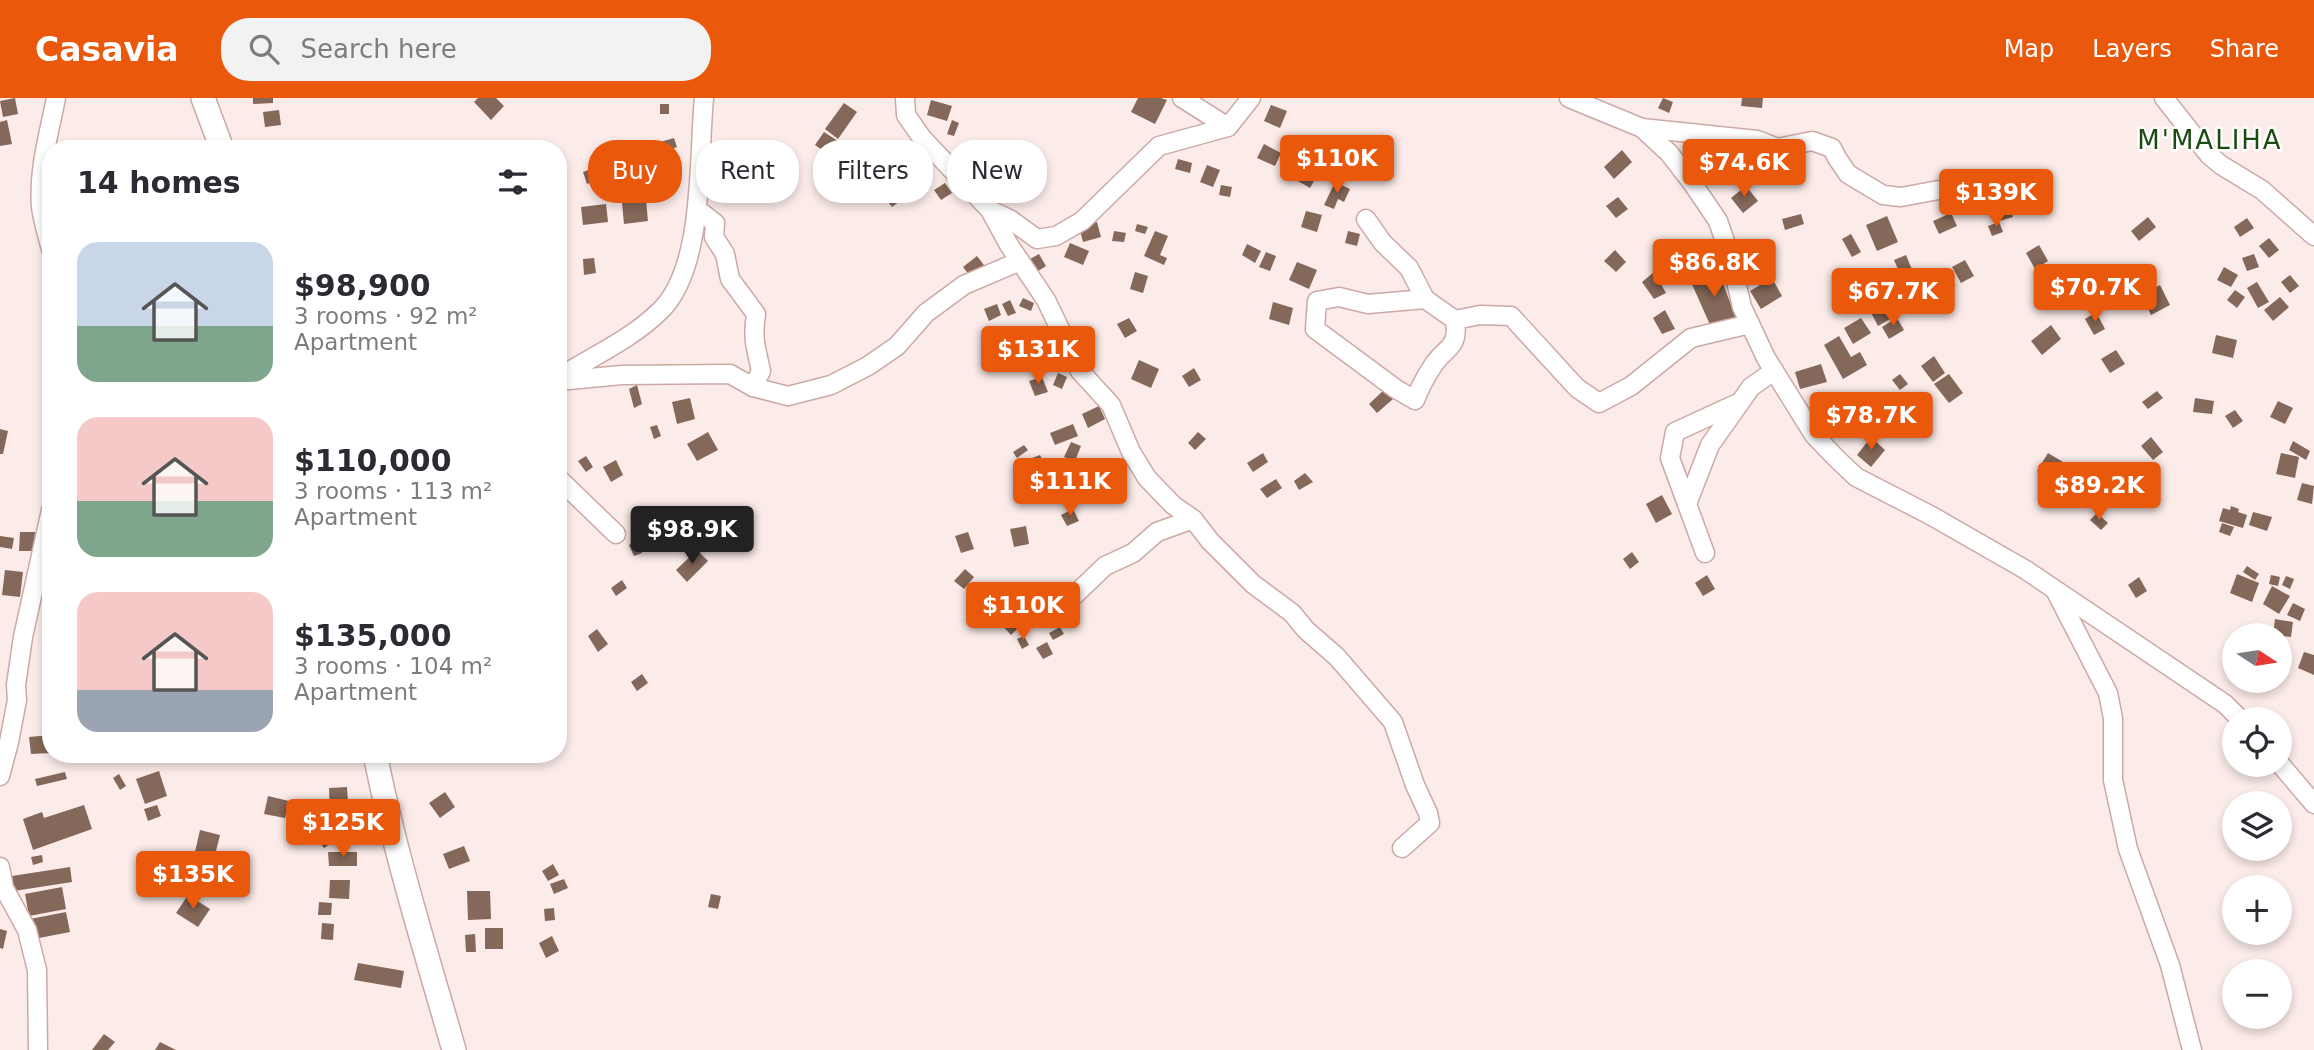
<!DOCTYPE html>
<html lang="en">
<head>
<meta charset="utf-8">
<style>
  :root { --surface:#fff; --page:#f2f2f3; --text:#2b2b33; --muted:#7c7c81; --accent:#ea580c }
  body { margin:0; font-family:"DejaVu Sans",sans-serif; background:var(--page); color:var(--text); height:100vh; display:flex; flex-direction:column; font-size:26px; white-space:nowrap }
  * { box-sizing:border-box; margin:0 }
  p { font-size:23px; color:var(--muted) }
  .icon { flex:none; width:38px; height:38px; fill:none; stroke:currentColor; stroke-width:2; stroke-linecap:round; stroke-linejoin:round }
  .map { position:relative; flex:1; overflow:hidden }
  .details { position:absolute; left:42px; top:42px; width:525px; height:623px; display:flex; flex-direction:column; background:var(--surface); border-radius:28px; box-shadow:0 4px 10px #0003 }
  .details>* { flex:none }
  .top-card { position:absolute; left:588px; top:42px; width:665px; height:63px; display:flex; gap:14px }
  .needle { width:46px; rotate:102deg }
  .fabs { position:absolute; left:2222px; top:525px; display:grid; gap:14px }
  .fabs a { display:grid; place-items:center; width:70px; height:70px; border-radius:50%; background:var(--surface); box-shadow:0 4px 10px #0003; font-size:35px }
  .price { position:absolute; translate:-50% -60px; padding:0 16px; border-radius:7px; background:var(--accent); color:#fff; font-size:23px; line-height:46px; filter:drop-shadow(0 2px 4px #0008) }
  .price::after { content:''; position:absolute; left:50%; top:42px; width:21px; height:16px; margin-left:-10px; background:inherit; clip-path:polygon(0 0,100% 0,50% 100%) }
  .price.on { background:#222; color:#fff }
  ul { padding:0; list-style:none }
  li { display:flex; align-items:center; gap:21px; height:175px; padding:0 35px }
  li span { display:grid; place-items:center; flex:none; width:196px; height:140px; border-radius:21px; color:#555 }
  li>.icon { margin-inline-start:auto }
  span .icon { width:84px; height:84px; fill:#fffc; stroke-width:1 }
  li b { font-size:30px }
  h2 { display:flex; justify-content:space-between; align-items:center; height:84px; padding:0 35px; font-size:30px }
  .tag { padding:0 24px; border-radius:28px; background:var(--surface); box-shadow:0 4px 10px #0003; font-size:24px; line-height:63px }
  .tag.on { background:var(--accent); color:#fff }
  header { display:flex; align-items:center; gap:42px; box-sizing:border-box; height:98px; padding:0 35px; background:var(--accent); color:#fff }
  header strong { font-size:33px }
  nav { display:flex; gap:38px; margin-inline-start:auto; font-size:24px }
  .search { width:490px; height:63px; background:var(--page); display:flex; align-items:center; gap:18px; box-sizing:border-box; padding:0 24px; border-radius:28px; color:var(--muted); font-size:26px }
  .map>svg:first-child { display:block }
</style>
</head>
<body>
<header>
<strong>Casavia</strong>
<div class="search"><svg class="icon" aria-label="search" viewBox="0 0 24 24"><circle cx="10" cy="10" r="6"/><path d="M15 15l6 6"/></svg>Search here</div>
<nav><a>Map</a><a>Layers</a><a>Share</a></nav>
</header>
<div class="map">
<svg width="2314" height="952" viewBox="0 0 2314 952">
  <rect width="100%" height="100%" fill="#fbebe9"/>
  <g fill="#846859">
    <path d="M15,0L18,16L3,19L0,3Z"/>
    <path d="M253,0H273V5L253,6Z"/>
    <path d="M478,0H496L504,8L491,22L474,4Z"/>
    <path d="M1138,0H1161L1167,2L1155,26L1131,14Z"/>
    <path d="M1663,0L1673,4L1669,15L1658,10Z"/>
    <path d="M1742,0H1763L1762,10L1741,8Z"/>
    <path d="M931,2L952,8L947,23L927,17Z"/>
    <path d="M844,5L857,14L838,41L825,31Z"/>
    <rect x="660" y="6" width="9" height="10"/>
    <path d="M1271,7L1287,13L1280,30L1264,23Z"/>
    <path d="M279,12L281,27L265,29L263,14Z"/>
    <path d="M7,22L12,46L0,48V24Z"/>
    <path d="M952,22L959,25L954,38L947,36Z"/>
    <path d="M824,34L838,43L828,56L815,47Z"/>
    <path d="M674,40L677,49L663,54L660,44Z"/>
    <path d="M1264,46L1281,55L1275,68L1257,60Z"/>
    <path d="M840,48L855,59L846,70L831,59Z"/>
    <path d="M1711,49L1722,65L1707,76L1696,60Z"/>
    <path d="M1622,52L1632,64L1614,81L1604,69Z"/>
    <path d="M1178,61L1192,65L1190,75L1175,71Z"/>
    <path d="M1301,63L1319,74L1310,90L1291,79Z"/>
    <path d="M1723,66L1728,73L1719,80L1714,74Z"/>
    <path d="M1207,67L1220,72L1213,89L1200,84Z"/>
    <path d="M870,68L883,72L880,82L867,78Z"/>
    <path d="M596,69L600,82L587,86L583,74Z"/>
    <path d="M907,72L920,88L892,109L880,94Z"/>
    <path d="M925,77L930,85L923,90L918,82Z"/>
    <path d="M1335,84L1350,91L1344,104L1338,101L1334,111L1324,107Z"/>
    <path d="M945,85L952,95L941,102L934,92Z"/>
    <path d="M1221,87L1232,89L1230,99L1219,97Z"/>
    <path d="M1746,88L1758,103L1743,115L1731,100Z"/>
    <path d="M2007,97L2013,119L1996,124L1989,102Z"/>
    <path d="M1618,99L1628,111L1616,120L1606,108Z"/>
    <path d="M646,102L648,123L624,126L622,105Z"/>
    <path d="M606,106L608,124L583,127L581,109Z"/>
    <path d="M1306,113L1322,117L1317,134L1301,129Z"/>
    <path d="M1951,115L1957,128L1939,136L1933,123Z"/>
    <path d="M1801,116L1804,126L1785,132L1782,121Z"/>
    <path d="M1887,118L1898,144L1877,153L1866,127Z"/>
    <path d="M2148,119L2156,129L2139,143L2131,133Z"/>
    <path d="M2247,120L2254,130L2240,139L2234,129Z"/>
    <path d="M1097,124L1101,139L1083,144L1079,129Z"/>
    <path d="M1999,124L2003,134L1992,138L1988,128Z"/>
    <path d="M1137,126L1148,129L1145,136L1135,133Z"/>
    <path d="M1114,133L1126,135L1124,144L1112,143Z"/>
    <path d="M1155,133L1168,138L1160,157L1167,160L1164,167L1144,158Z"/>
    <path d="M1348,133L1360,136L1357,148L1345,145Z"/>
    <path d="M1851,136L1861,154L1852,159L1842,141Z"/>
    <path d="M2269,140L2279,152L2269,160L2259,148Z"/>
    <path d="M1070,145L1089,153L1083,167L1064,159Z"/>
    <path d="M1247,146L1261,153L1255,165L1242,157Z"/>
    <path d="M2039,147L2048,163L2035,171L2026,155Z"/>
    <path d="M1615,152L1626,164L1616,174L1604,163Z"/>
    <path d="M1266,154L1276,158L1270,173L1259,169Z"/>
    <path d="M1039,156L1046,168L1035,175L1028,162Z"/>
    <path d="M2254,156L2259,169L2247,173L2242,160Z"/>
    <path d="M1906,157L1913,174L1901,178L1894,162Z"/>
    <path d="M977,158L987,171L973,182L963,169Z"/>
    <path d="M594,160L596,175L584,177L583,161Z"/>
    <path d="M1965,162L1974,178L1961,185L1952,169Z"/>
    <path d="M1297,164L1317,172L1309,191L1289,182Z"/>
    <path d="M2224,169L2238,177L2231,189L2217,182Z"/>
    <path d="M1869,171L1873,180L1861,186L1857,178Z"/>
    <path d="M1718,172L1736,220L1711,229L1691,184Z"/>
    <path d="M1135,174L1148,178L1143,195L1130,191Z"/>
    <path d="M1654,174L1666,195L1654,201L1642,184Z"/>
    <path d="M1948,176L1955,187L1946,193L1939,182Z"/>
    <path d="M2290,177L2299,188L2290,195L2281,184Z"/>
    <path d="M1772,180L1782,198L1761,211L1750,193Z"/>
    <path d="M1928,183L1937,199L1926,205L1917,189Z"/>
    <path d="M2257,184L2269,204L2258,210L2247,190Z"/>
    <path d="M2160,187L2170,207L2151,217L2141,197Z"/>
    <path d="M2235,192L2245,199L2237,210L2227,202Z"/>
    <path d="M2280,199L2289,209L2273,223L2264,212Z"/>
    <path d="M1023,200L1034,205L1031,213L1019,208Z"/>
    <path d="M1874,200L1878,208L1889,202L1897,217L1878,228L1866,205Z"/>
    <path d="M1010,202L1016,215L1008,218L1002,206Z"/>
    <path d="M1273,204L1293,210L1289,227L1269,221Z"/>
    <path d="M997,206L1001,217L989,223L984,211Z"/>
    <path d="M1665,212L1675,231L1662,236L1653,220Z"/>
    <path d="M2096,214L2105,231L2094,237L2085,221Z"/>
    <path d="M1129,220L1137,233L1125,240L1117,226Z"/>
    <path d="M1861,220L1871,235L1853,246L1844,230Z"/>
    <path d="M1897,220L1904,232L1889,241L1882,229Z"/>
    <path d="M2051,227L2061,241L2042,257L2031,243Z"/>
    <path d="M1030,229L1040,234L1035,246L1024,242Z"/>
    <path d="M1007,236L1016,252L999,263L989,248Z"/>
    <path d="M2216,237L2237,242L2233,260L2212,255Z"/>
    <path d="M1839,238L1851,259L1860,254L1867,267L1843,281L1824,247Z"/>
    <path d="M2116,252L2125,266L2110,275L2101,261Z"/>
    <path d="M1033,256L1037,267L1024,271L1020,260Z"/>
    <path d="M1934,258L1945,275L1933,284L1921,268Z"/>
    <path d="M1139,262L1159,271L1151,290L1131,281Z"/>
    <path d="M1821,266L1827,284L1800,291L1795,274Z"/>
    <path d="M1194,270L1201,282L1189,289L1182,278Z"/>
    <path d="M1058,275L1067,279L1062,291L1053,287Z"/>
    <path d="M1900,276L1908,286L1900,292L1892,282Z"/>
    <path d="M1949,276L1963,295L1949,305L1934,286Z"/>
    <path d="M1042,279L1048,294L1035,298L1029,283Z"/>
    <path d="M637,287L642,306L634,310L629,291Z"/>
    <path d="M1385,291L1393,301L1377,315L1369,306Z"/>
    <path d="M2157,293L2163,300L2148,311L2142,304Z"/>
    <path d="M690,300L695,321L677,326L672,304Z"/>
    <path d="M2195,300L2214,303L2212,316L2193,314Z"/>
    <path d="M2278,303L2293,310L2285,326L2270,319Z"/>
    <path d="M1099,308L1105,321L1088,330L1082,316Z"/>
    <path d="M2235,312L2243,323L2233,330L2225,318Z"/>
    <path d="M1857,319L1866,329L1856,339L1847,329Z"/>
    <path d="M1073,326L1078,338L1055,347L1050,335Z"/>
    <path d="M657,327L661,338L654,341L650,329Z"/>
    <path d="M0,331L8,333L3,356H0Z"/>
    <path d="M708,334L718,352L697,363L687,346Z"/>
    <path d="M1198,334L1206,341L1195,352L1188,345Z"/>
    <path d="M1871,339L1885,352L1871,369L1857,357Z"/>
    <path d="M2151,339L2163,354L2153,362L2141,348Z"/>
    <path d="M2293,343L2310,353L2306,362L2289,352Z"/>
    <path d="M1071,344L1081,348L1075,363L1064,359Z"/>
    <path d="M1024,347L1028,352L1017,360L1013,354Z"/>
    <path d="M1263,355L1268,364L1253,374L1247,365Z"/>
    <path d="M2048,355L2063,364L2053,382L2037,373Z"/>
    <path d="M2281,355L2299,359L2295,380L2276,376Z"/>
    <path d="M1040,357L1046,371L1028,379L1022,364Z"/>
    <path d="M586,358L593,369L586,374L578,363Z"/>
    <path d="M616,362L623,377L611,384L603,369Z"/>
    <path d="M1305,375L1313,384L1299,392L1294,383Z"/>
    <path d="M1276,381L1282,390L1267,400L1260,391Z"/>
    <path d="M2302,385L2314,388L2312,406L2297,402Z"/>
    <path d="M1662,397L1672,416L1656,425L1646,406Z"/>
    <path d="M2231,408L2239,411L2238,414L2247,417L2243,430L2219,423L2223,410L2230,412Z"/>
    <path d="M1073,411L1079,423L1067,428L1061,417Z"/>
    <path d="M2253,414L2272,419L2267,433L2249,427Z"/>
    <path d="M2097,415L2108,425L2101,432L2090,422Z"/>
    <path d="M2222,425L2234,429L2230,438L2219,434Z"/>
    <path d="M1026,428L1029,446L1014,449L1010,431Z"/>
    <path d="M20,434H35L34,453H19Z"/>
    <path d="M968,434L974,451L961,455L955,438Z"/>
    <path d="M0,438L14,440L12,451L0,449Z"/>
    <path d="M637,443L642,455L634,458L629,447Z"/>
    <path d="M697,452L708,463L687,484L676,472Z"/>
    <path d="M1632,454L1639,464L1630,471L1623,461Z"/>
    <path d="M2247,468L2259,476L2255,482L2243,474Z"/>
    <path d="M965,471L974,479L964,491L954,483Z"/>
    <path d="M5,472L23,474L20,499L2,497Z"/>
    <path d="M2237,476L2259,485L2252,504L2230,495Z"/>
    <path d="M1707,477L1715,491L1703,498L1695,485Z"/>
    <path d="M2271,477L2280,479L2278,488L2269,486Z"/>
    <path d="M2286,478L2294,481L2290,491L2282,487Z"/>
    <path d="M2139,479L2147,493L2136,500L2128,487Z"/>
    <path d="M622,482L627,490L616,498L611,490Z"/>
    <path d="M2272,488L2290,498L2279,516L2263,506Z"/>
    <path d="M998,492L1007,496L1002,507L993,503Z"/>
    <path d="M2293,505L2305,511L2300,523L2287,517Z"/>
    <path d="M1015,510L1027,522L1011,537L999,524Z"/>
    <path d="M2275,521L2293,524L2291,539L2273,537Z"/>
    <path d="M1060,529L1064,536L1053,542L1049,535Z"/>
    <path d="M597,531L608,546L598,554L588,538Z"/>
    <path d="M1024,538L1029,547L1022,551L1017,541Z"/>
    <path d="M1047,544L1053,556L1043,561L1036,550Z"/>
    <path d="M2304,554L2314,557V577L2298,570Z"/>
    <path d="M642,576L648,585L637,593L631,584Z"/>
    <path d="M51,637V655L31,656L29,639Z"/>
    <path d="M159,673L167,698L145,706L136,681Z"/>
    <path d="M65,674L67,681L37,688L35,681Z"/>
    <path d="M119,676L126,688L120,692L113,680Z"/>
    <path d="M347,689L349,720L330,721L329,690Z"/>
    <path d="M445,694L455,709L440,720L429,705Z"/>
    <path d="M268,698L289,703L285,720L264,716Z"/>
    <path d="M84,707L92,731L33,752L23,721L42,714L44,720Z"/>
    <path d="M157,707L161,718L148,723L144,711Z"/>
    <path d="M300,721L315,724L311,743L296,739Z"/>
    <path d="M327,727L337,741L324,750L314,737Z"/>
    <path d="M200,732L220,737L209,781L190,776Z"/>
    <path d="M464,748L470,763L449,771L443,756Z"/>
    <path d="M328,754H357V768H329Z"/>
    <path d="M42,757L43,764L33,767L31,759Z"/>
    <path d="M553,766L559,777L548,783L542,773Z"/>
    <path d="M70,769L72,784L14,793L12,778Z"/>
    <path d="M564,781L568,790L554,796L550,786Z"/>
    <path d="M330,782H350L349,801L329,800Z"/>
    <path d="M62,789L66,811L29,818L25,796Z"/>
    <path d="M467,793H490L491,821L468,822Z"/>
    <path d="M711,796L721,798L718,811L708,809Z"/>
    <path d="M188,797L210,811L198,829L176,815Z"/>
    <path d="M319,804L332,805L331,817H318Z"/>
    <path d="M554,810L555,822L545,823L544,811Z"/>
    <path d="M66,814L70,834L34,841L30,821Z"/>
    <path d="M322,825L334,826L333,842L321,841Z"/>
    <rect x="485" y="830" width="18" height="21"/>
    <path d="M0,831L7,833L3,851L0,850Z"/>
    <path d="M475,836L476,854H466L465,837Z"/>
    <path d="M552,838L559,853L546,860L539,845Z"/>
    <path d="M358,865L404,873L401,890L354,882Z"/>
    <path d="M104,936L115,944L108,952H92Z"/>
    <path d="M160,944L176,952H155Z"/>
  </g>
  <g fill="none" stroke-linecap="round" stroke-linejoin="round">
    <defs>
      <g id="minor">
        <path d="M905,0L906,17L922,40L990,112L1009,147L1046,202L1080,273L1111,307L1131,354L1147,380L1173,407L1193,421L1210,443L1253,486L1292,515L1306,532L1337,559L1393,624L1415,687L1428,715L1430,725L1402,750"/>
        <path d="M1182,0L1228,29L1251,0"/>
        <path d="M1569,0L1642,30L1669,55L1693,86L1718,123L1730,158L1742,209L1766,260L1814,337L1836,360L1856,379L1930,417L2026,472L2225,606L2240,621"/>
        <path d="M2164,0L2209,57L2221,67L2262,92L2314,138"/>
        <path d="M1642,30L1757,42L1778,50L1812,43L1832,50L1837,60L1848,76L1883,97L1901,99L1960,88"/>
        <path d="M697,111L715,125L714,139L725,156L730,181L756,216C752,242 756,249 761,273L753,289"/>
        <path d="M990,112L1011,122L1037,141L1056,138L1082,123L1159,48L1228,29"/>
        <path d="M1366,121L1383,145L1409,170L1425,201L1455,222L1480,217L1511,218L1577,290L1599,305L1631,288L1691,240L1750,226"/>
        <path d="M51,151C47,137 43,123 41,109C38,72 49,36 56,0"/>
        <path d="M1425,201L1368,206L1339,199L1317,203L1315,231L1396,291L1415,302C1420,289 1426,278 1434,266C1447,248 1459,250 1455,222"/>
        <path d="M558,280C593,258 632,241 661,212C705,168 698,59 704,0"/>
        <path d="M558,283L622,277L730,276L753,289L788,298L831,287L868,268L897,248L926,215L964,187L1020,163"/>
        <path d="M558,380L616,436"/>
        <path d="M1687,406L1670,360L1675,334L1736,306"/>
        <path d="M1705,455L1687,406L1710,347L1751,289L1774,273"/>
        <path d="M2056,494L2108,595L2113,620V682L2128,751L2170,867L2192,952"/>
        <path d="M1058,513L1105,468L1133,455L1157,434L1193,421"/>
        <path d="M2280,666L2314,706"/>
        <path d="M0,678L9,644L17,602L16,587L23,539L51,412"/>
        <path d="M0,769L4,790L27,832L37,872L38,952"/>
      </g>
      <g id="tertiary">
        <path d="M203,0L222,51"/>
        <path d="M375,656C395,756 426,854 454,952"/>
      </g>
    </defs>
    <use href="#minor" stroke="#cca9a5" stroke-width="21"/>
    <use href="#tertiary" stroke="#cca9a5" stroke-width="26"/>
    <use href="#minor" stroke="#fff" stroke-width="18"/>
    <use href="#tertiary" stroke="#fff" stroke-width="23"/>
  </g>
  <g text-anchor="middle" stroke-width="5" stroke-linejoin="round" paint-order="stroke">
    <g font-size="26" letter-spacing="2" fill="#1c4a11" stroke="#fff">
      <text x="2210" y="51">M'MALIHA</text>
    </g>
  </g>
</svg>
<div class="fabs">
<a><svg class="needle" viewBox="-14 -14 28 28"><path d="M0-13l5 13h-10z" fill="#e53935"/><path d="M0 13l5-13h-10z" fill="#7c7c81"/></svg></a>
<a><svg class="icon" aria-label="locate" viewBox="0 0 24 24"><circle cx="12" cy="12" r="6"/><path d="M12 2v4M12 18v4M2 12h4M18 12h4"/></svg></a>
<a><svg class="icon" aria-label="layers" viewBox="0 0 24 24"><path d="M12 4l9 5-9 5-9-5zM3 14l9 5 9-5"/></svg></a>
<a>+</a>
<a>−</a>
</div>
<b class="price" style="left:1337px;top:97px">$110K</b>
<b class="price" style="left:1744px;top:101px">$74.6K</b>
<b class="price" style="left:1996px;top:131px">$139K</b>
<b class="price" style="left:1714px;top:201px">$86.8K</b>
<b class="price" style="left:2095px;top:226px">$70.7K</b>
<b class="price" style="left:1893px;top:230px">$67.7K</b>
<b class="price" style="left:1038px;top:288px">$131K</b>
<b class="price" style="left:1871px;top:354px">$78.7K</b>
<b class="price" style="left:1070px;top:420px">$111K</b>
<b class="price" style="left:2099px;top:424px">$89.2K</b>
<b class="price on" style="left:692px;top:468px">$98.9K</b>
<b class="price" style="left:1023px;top:544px">$110K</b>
<b class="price" style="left:343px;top:761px">$125K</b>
<b class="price" style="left:193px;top:813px">$135K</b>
<div class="top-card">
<a class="tag on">Buy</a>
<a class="tag">Rent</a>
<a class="tag">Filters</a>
<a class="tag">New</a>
</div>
<section class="details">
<h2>14 homes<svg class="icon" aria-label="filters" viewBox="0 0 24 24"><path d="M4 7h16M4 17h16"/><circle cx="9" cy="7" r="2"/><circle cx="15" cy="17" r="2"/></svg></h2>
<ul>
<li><span style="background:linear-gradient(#c9d6e8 60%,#7fa58c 0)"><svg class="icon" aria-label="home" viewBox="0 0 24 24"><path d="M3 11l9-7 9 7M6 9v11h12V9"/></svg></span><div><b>$98,900</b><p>3 rooms · 92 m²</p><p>Apartment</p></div></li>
<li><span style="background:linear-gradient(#f6c9c9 60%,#7fa58c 0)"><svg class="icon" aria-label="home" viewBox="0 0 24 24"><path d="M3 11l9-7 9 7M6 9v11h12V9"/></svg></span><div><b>$110,000</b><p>3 rooms · 113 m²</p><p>Apartment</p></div></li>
<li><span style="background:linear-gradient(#f6c9c9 70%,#9aa5b1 0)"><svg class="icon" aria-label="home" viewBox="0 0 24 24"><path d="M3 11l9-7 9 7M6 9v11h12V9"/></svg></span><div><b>$135,000</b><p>3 rooms · 104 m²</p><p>Apartment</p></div></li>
</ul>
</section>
</div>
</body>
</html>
